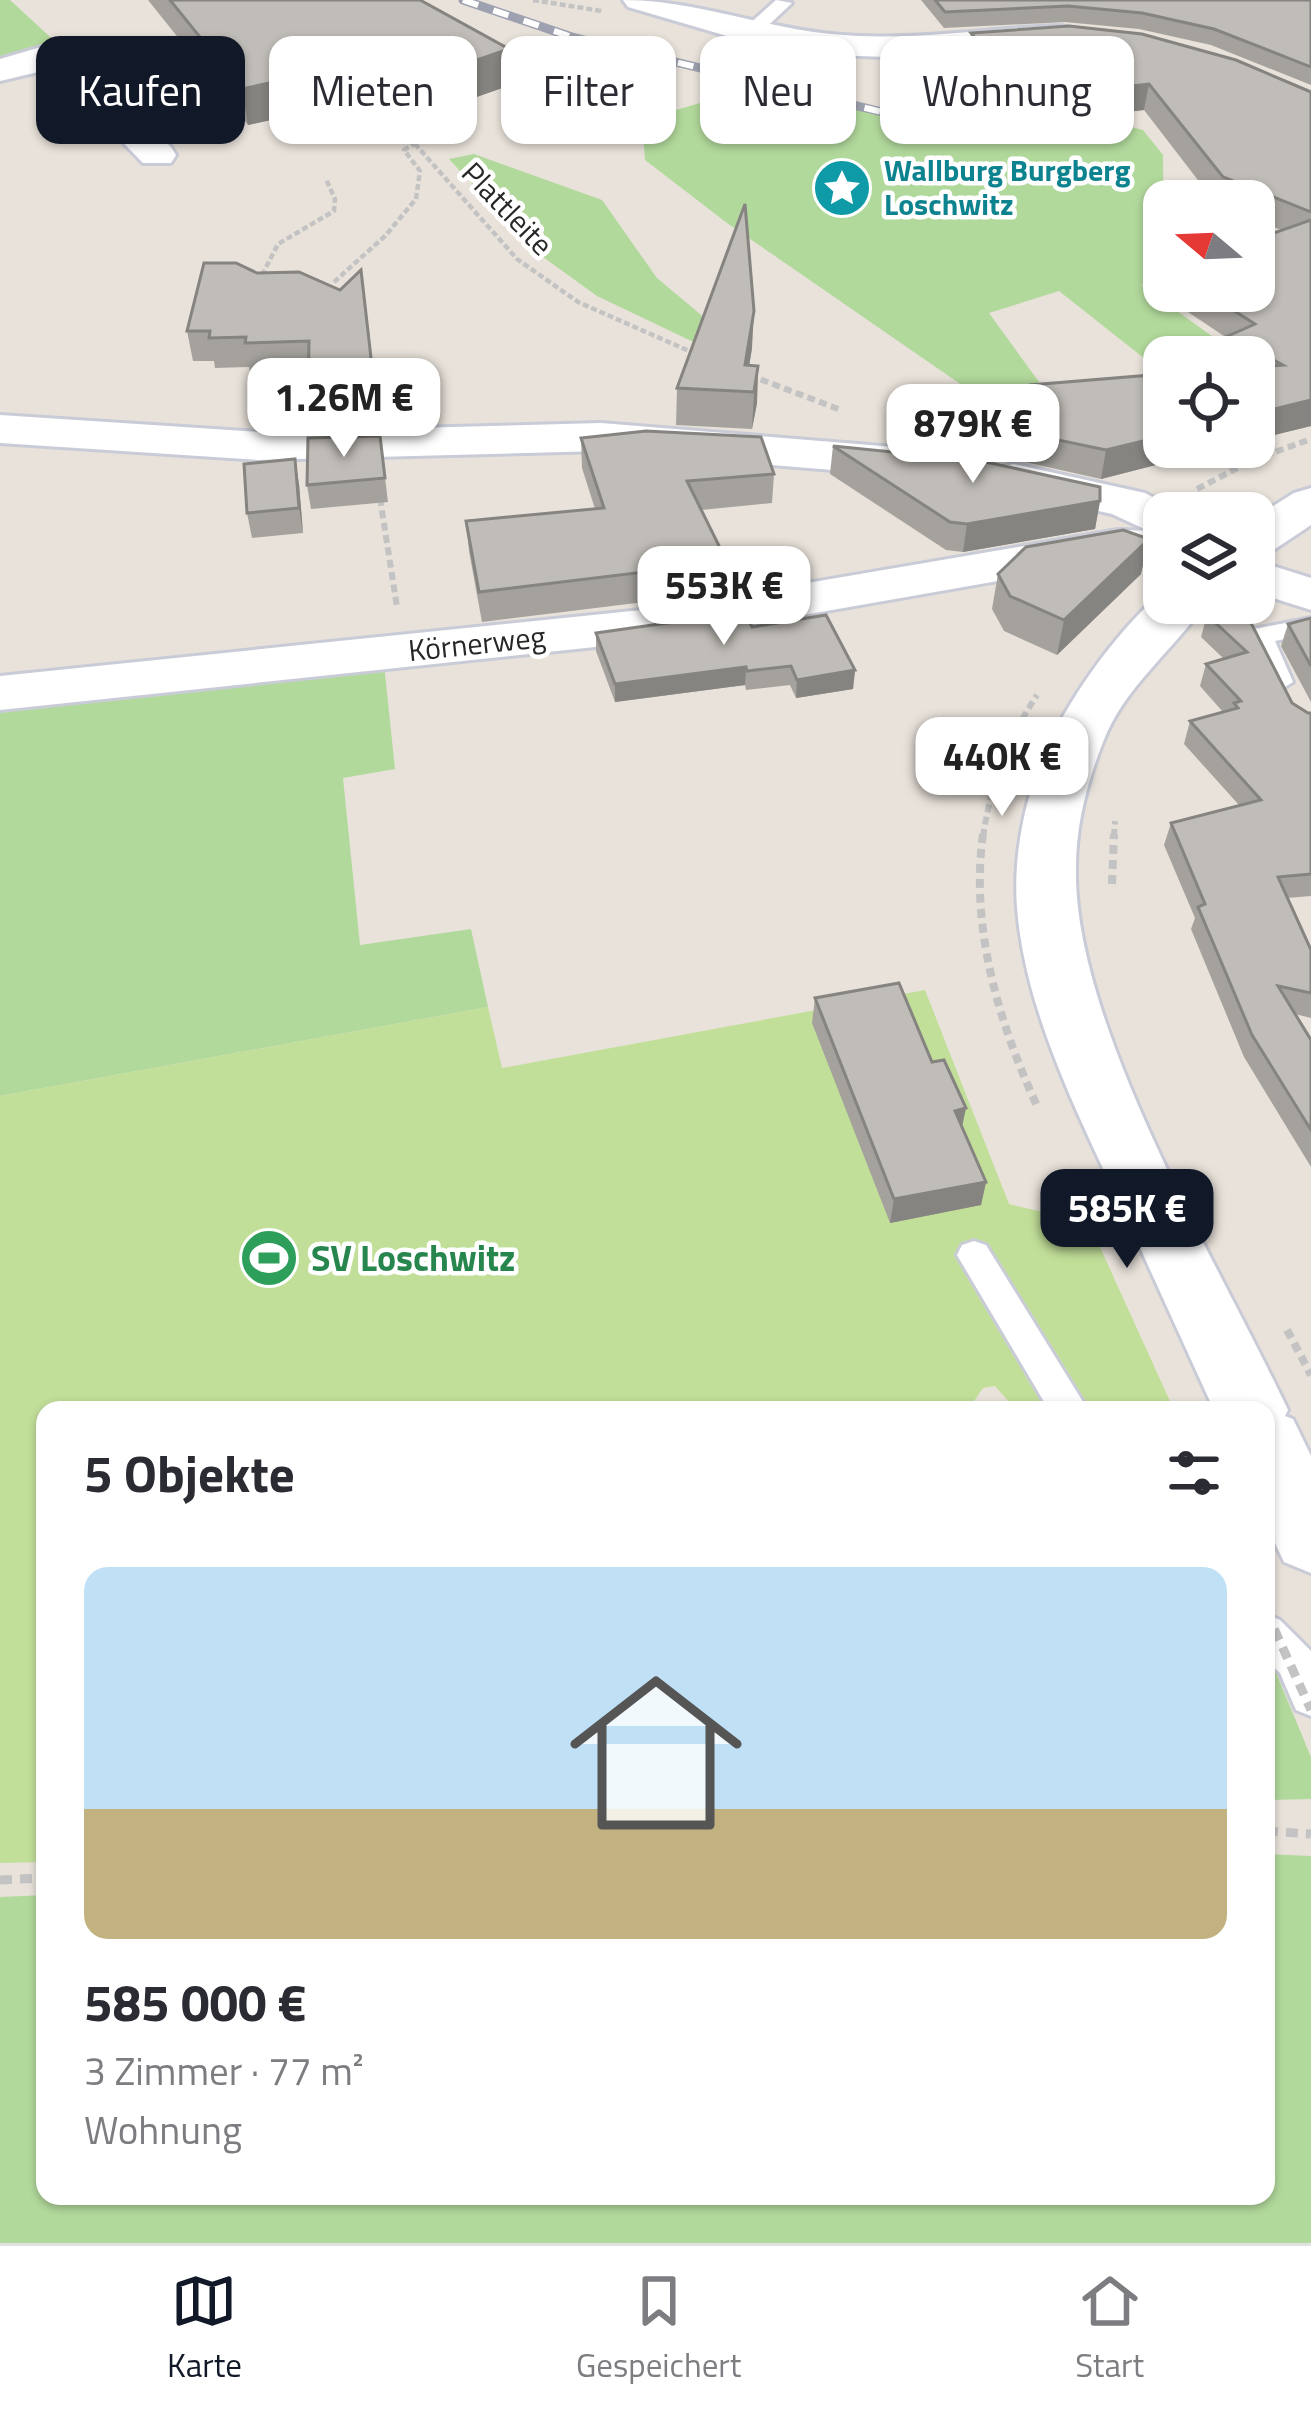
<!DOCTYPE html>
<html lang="de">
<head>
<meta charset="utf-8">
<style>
  :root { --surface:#fff; --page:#f7f7f7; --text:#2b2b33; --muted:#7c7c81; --line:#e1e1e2; --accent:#111827 }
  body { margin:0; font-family:"Titillium Web",sans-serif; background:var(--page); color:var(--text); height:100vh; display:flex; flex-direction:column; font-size:45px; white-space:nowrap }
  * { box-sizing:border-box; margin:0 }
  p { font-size:39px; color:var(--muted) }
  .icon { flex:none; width:66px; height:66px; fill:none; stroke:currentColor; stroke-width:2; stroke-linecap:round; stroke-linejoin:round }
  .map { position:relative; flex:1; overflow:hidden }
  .drawer { position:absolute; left:36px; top:1401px; width:1239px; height:804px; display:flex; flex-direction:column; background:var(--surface); border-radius:24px; box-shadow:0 3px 9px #0004 }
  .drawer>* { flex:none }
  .guide { position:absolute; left:36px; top:36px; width:1239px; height:108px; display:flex; gap:24px }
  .needle { width:78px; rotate:289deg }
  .buttons { position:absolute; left:1143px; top:180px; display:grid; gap:24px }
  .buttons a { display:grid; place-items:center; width:132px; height:132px; border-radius:24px; background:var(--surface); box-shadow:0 3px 9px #0004; font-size:60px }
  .price { position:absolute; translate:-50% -102px; padding:0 27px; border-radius:24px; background:#fff; color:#222; font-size:39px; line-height:78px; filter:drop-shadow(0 3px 6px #0008) }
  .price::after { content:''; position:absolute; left:50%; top:72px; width:36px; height:27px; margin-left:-18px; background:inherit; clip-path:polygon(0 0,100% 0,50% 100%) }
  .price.selected { background:var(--accent); color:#fff }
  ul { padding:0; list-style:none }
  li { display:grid; align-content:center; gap:24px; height:636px; padding:0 48px }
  li span { display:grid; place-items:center; height:372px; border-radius:24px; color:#555 }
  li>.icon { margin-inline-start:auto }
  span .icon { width:216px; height:216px; fill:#fffc; stroke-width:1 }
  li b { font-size:51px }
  h2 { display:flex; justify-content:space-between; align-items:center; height:144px; padding:0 48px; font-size:51px }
  .tag { padding:0 42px; border-radius:24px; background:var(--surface); box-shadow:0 3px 9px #0004; font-size:42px; line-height:108px }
  .tag.selected { background:var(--accent); color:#fff }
  .menu { display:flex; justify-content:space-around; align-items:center; height:168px; border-top:3px solid var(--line); background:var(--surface); font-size:33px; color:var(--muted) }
  .menu a { display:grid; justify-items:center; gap:6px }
  .menu .selected { color:var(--accent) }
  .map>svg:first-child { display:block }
</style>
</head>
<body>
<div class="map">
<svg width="1311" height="2243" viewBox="0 0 1311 2243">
  <rect width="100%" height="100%" fill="#e8e2da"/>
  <g fill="#b2d99c">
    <path d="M0,0H10L61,47L0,65Z"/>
    <path d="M811,92L900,121L946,110L1000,120H1105L1143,130L1163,155L1164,276L1141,285L1227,347L1207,357H1164V374L1059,291L989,313L1052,400L998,410L727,223L645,160L642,120L717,98Z"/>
    <path d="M474,154L602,200L657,278L743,350L729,359L597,296L532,249L449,159Z"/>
    <path d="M384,664L395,769L343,778L360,945L471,929L488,1007L0,1096V705Z"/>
    <path d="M1266,1659L1272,1663L1311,1757V1799L1266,1800Z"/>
    <path d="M1266,1854L1311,1856V2243H0V1897L45,1895V2196H1266Z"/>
  </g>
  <path fill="#c2df99" d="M925,990L1009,1204L1089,1223L1174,1410H1016L995,1386L983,1388L968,1410H45V1862L0,1863V1096L488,1007L502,1068Z"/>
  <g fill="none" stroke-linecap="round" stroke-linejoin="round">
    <defs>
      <g id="lane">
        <path d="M776,0L792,3L758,35H746V27Z"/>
        <path d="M1311,618V634L1275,641L1293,682L1280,690L1271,688L1248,643L1254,629Z"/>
        <path d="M974,1241L986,1245L1088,1410H1049L957,1255L962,1245Z"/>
        <path d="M1266,1614L1280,1620L1311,1651V1716L1296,1710L1280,1673L1266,1660Z"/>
      </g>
      <g id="street">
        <path d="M41,47L74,51L171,147L176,155L171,163H143L51,69L0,81V59Z"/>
        <path d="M1118,530L1164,531V561L1118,560L661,640L0,710V676L661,608Z"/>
        <path d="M1254,560L1311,578V610L1254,592Z"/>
      </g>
      <g id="secondary">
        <path d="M623,0C694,0 760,27 831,34C908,42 984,28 1061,26L1074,29L1079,37L1074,45L1061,48L915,58L830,55L734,38L628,7Z"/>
        <path d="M0,415L258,432L601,423L919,449L936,453L943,463L936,473L919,477L601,451L258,460L0,443Z"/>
        <path d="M1014,464L1145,493L1182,513H1164V538L1112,514L997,488L990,478L997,468Z"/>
        <path d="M1311,488V525L1272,551L1254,555V518L1294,493Z"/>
        <path d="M1164,591V603H1206C1173,651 1124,687 1103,742C1087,783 1076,824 1076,867C1072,1024 1220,1266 1288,1410L1285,1416L1293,1419L1311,1456V1573L1284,1562L1266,1524V1410H1214C1185,1346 1156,1283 1127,1219C1079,1116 1008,982 1017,865C1022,802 1042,748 1076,695C1100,658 1130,619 1164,591Z"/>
      </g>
    </defs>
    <use href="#lane" stroke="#c9ccd7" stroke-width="6"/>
    <use href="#street" stroke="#c9ccd7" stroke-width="6"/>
    <use href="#secondary" stroke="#c9ccd7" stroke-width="6"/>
    <g stroke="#c3c3c3" stroke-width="4.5" stroke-dasharray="6 3" stroke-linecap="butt">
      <path d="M533,0L602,11"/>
      <path d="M367,90L517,259L578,302L696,354"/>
      <path d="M334,282L385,236L416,199L420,171L404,150L416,143"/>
      <path d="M258,283L278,244L334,211L335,199L326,179"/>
    </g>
    <g stroke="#c3c3c3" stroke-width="6" stroke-dasharray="8 4.5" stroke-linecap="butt">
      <path d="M749,375L841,410"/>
      <path d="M1197,489L1253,460L1311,439"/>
      <path d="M380,498L397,607"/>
      <path d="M983,837C991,783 1007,741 1037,695"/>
      <path d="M1114,837L1115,821"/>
    </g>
    <g stroke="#c3c3c3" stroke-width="8" stroke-dasharray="9 6" stroke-linecap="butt">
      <path d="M983,834C970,928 999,1024 1038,1108"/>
      <path d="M1112,884L1114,834"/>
      <path d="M1287,1330L1311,1375"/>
    </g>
    <g stroke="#c3c3c3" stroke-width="9" stroke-dasharray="12 8" stroke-linecap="butt">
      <path d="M1266,1831L1311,1834"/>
      <path d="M0,1880L45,1878"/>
    </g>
    <use href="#lane" fill="#fff" fill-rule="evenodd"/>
    <use href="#street" fill="#fff" fill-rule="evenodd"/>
    <use href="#secondary" fill="#fff" fill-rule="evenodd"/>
    <defs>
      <path id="rail" d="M463,0L572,37L907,118"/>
    </defs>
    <use href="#rail" stroke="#9ea1af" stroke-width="9"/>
    <use href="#rail" stroke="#fff" stroke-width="6" stroke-dasharray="16" stroke-linecap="butt"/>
    <path stroke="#c3c3c3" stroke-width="9" stroke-dasharray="12 8" stroke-linecap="butt" d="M1266,1611L1311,1710"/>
  </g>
  <g fill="#a5a29d">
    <path d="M148,0H420L509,49L511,85L448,107L414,88L248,125Z"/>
    <path d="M921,0H1311V85L1211,45L1139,29L1065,22L944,28Z"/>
    <path d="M971,33L1311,92V426L1254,440V357H1223L1227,338L1164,296L1165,291H1254L1281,230L1254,219V201H1214L1144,110L1083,117L1078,102L1021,83L986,80L968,58Z"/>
    <path d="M361,270L379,424L312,426L308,395V371L250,373L249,367L215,368L214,361H193L187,331L257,273L340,290Z"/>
    <path d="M752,348L749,366H758L757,403L752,429L676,425L677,388Z"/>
    <path d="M1015,431L1164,447H1226L1101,479L1011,459Z"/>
    <path d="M380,436L388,502L311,509L307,485Z"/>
    <path d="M581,438L774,474L772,503L701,510L727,562L726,592L482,622L469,551L466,521L595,509L582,468Z"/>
    <path d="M833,446L1100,501L1095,529L963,552L946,550L830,474Z"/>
    <path d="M299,484L303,533L252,538L247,513Z"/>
    <path d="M998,574H1141L1057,655L1004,631L992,609Z"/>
    <path d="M1207,615L1251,623L1292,703L1308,713H1311V896L1287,898L1311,950V1018L1295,1014L1311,1040V1167L1244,1057L1191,929L1195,918L1164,845L1171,823L1239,805L1184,744L1190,721L1223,712L1200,686L1206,664L1224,659L1201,637Z"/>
    <path d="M1311,618V702L1281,646L1288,624Z"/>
    <path d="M752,627L855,670L853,689L796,698L790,685L746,690L745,685L615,702L596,651V633Z"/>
    <path d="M815,998L932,1062L986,1182L981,1205L890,1223L812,1023Z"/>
  </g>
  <g fill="#868480">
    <path d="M509,49L511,85L448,107L445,71Z"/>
    <path d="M410,52L414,88L248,125L242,89Z"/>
    <path d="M1149,84L1144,110L1083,117L1087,91Z"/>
    <path d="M754,311L752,348L745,391V365Z"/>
    <path d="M758,366L757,403L752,429L754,392Z"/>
    <path d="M1311,400V426L1254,440V414Z"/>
    <path d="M1164,436V447H1226L1101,479L1106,450Z"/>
    <path d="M295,459L299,484L303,533L299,508Z"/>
    <path d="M1100,501L1095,529L963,552L967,524Z"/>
    <path d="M1149,539L1141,574L1057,655L1064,620Z"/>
    <path d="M746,667L745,685L615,702V684Z"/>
    <path d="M855,670L853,689L796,698L797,680Z"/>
    <path d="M966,1108L961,1132L955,1111Z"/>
    <path d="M986,1182L981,1205L890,1223L894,1199Z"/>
  </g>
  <g fill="#c0bcb7" stroke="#868480" stroke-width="3">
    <path d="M170,0H420L509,49L445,71L410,52L242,89Z"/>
    <path d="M935,0H1311V67L1214,29L1142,13L1068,6L945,12Z"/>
    <path d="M1069,26L1142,34L1236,60L1311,92V212L1223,177L1149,84L1087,91L1082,76L1025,57L989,54L971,33Z"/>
    <path d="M745,204L754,311L745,365L758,366L754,392L677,388Z"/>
    <path d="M1311,220V400L1254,414V367L1283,365L1228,336L1255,324L1203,291H1254V240Z"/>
    <path d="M204,263H236L257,273L299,272L340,290L361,270L375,393L308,395L309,341L245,343L246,337L209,338L210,331H187Z"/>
    <path d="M1164,374V436L1106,450L1015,431L1030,385Z"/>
    <path d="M646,431L761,437L774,474L687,481L727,562L479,592L466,521L604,508L581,438Z"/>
    <path d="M380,436L385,478L307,485L308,438Z"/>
    <path d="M833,446L981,461L1100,487V501L967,524L950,522Z"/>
    <path d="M295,459L299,508L247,513L244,464Z"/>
    <path d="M1123,530L1149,539L1064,620L1010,596L998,574L1026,547Z"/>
    <path d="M745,612L752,627L826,615L855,670L797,680L791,666L747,671L746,667L615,684L596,633Z"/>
    <path d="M1207,615H1252L1251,623L1292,703L1308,713H1311V874L1278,877L1311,950V993L1278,986L1311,1040V1130L1252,1035L1198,907L1205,904L1171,823L1261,800L1190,721L1238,708L1234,703L1241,701L1206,664L1247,652Z"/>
    <path d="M1311,618V666L1288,624Z"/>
    <path d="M899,983L932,1062L944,1060L966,1108L955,1111L986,1182L894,1199L815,998Z"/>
  </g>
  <defs>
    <symbol id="sight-disc" viewBox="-11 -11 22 22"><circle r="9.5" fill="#0f9aa8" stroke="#fff"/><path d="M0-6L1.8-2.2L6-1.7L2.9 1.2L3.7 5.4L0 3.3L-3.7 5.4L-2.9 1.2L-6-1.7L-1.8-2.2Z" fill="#fff"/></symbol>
    <symbol id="stadium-disc" viewBox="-11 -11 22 22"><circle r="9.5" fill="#2e9e5b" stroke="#fff"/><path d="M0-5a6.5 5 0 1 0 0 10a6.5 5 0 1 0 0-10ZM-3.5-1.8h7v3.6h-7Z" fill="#fff"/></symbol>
  </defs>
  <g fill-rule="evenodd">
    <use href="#sight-disc" x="809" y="155" width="66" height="66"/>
    <use href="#stadium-disc" x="236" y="1225" width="66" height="66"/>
  </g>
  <g text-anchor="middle" stroke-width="9" stroke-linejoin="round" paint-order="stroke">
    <g font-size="30" font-weight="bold" fill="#0d838f" stroke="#fff" text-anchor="start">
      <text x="884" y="181">Wallburg Burgberg<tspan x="884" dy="34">Loschwitz</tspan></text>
    </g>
    <g font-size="30" fill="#272727" stroke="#fff">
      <text transform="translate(507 209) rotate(46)" y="10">Plattleite</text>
      <text transform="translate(477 644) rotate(-6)" y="10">Körnerweg</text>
    </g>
    <g font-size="36" font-weight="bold" fill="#27864d" stroke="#fff" text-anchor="start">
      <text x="311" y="1271">SV Loschwitz</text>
    </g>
  </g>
</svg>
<div class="buttons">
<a><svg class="needle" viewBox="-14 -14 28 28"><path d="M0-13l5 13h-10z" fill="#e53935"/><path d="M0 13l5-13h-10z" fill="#7c7c81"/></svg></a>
<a><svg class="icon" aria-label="locate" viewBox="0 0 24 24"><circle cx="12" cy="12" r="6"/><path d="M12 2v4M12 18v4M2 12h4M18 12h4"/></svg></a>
<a><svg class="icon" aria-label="layers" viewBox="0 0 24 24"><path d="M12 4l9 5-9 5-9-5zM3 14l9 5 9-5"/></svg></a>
</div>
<b class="price" style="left:344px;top:460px">1.26M €</b>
<b class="price" style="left:973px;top:486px">879K €</b>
<b class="price" style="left:724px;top:648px">553K €</b>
<b class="price" style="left:1002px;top:819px">440K €</b>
<b class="price selected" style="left:1127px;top:1271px">585K €</b>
<div class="guide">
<a class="tag selected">Kaufen</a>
<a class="tag">Mieten</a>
<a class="tag">Filter</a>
<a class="tag">Neu</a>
<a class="tag">Wohnung</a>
</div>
<section class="drawer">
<h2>5 Objekte<svg class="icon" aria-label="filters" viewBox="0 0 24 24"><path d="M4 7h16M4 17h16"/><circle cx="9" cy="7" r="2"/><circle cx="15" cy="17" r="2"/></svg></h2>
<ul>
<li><span style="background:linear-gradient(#bfe0f5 65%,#c2b280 0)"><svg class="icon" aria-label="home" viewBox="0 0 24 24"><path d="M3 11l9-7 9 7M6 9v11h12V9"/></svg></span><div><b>585 000 €</b><p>3 Zimmer · 77 m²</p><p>Wohnung</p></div></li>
</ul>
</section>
</div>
<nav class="menu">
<a class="selected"><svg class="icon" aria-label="map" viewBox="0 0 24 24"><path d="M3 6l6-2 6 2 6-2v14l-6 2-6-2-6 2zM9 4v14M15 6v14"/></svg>Karte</a>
<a><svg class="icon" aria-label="saved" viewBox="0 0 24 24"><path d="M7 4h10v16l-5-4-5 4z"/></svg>Gespeichert</a>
<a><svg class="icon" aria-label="home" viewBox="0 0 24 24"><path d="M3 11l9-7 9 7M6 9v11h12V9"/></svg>Start</a>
</nav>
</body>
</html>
